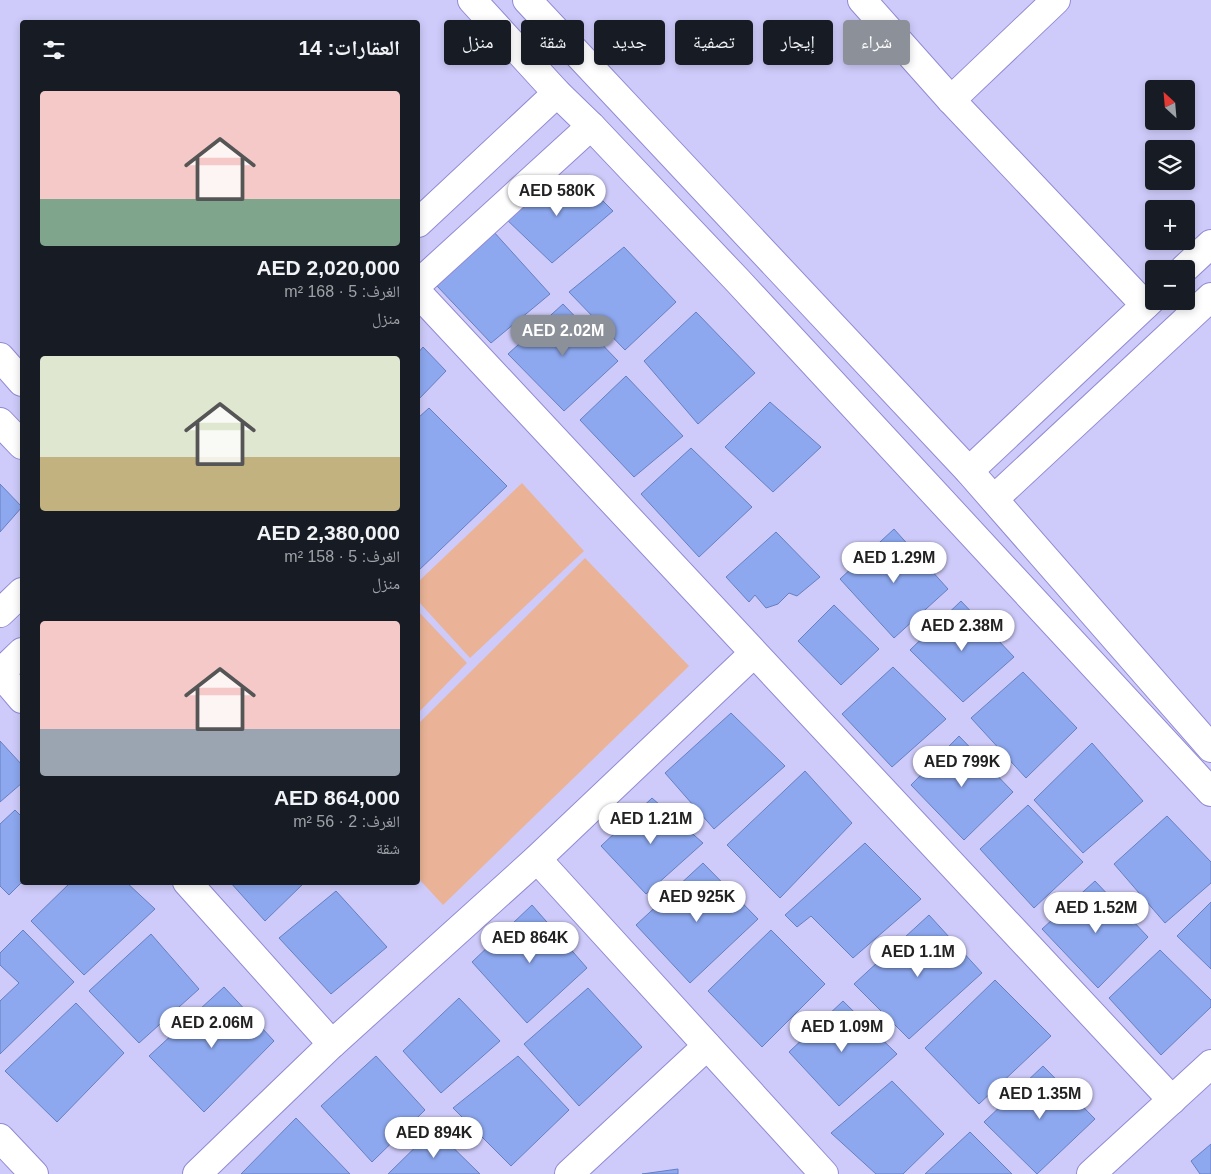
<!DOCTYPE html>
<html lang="ar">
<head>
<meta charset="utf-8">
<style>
  :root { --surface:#171b24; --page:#20242c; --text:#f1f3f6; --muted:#9ea1a6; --accent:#8c9099 }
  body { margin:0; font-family:Arial,"Noto Naskh Arabic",sans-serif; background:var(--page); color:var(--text); direction:rtl; height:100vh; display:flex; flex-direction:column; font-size:19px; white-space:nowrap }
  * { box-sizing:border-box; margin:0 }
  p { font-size:16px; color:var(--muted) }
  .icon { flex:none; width:28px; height:28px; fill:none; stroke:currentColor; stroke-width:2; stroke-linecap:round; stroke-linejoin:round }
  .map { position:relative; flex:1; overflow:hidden; direction:ltr }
  .panel { position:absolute; left:20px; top:20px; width:400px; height:865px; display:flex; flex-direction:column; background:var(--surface); border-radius:5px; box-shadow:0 2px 8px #0003; direction:rtl }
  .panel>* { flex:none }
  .top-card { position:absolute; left:435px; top:20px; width:475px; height:45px; direction:rtl; display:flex; gap:10px }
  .needle { width:32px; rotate:334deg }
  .fabs { position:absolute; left:1145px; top:80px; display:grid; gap:10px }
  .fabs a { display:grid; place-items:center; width:50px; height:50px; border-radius:5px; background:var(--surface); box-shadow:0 2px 8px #0003; font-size:25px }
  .price { position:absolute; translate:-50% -42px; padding:0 11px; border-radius:18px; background:#fff; color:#222; font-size:16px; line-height:32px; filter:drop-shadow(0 1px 2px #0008) }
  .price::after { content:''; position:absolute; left:50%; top:30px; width:15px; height:11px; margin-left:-8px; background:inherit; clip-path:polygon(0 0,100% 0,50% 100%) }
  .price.on { background:var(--accent); color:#fff }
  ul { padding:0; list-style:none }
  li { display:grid; align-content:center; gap:10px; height:265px; padding:0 20px }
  li span { display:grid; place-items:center; height:155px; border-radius:5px; color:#555 }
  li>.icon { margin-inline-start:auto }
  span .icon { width:90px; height:90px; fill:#fffc; stroke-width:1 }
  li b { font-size:21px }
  h2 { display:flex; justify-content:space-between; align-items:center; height:60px; padding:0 20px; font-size:21px }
  .tag { padding:0 18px; border-radius:5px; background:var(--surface); box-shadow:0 2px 8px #0003; font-size:18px; line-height:45px }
  .tag.on { background:var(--accent); color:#fff }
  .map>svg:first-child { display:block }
</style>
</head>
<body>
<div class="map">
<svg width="1211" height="1174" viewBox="0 0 1211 1174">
  <rect width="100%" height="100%" fill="#cecbfa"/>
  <g fill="#eab397">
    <path d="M522,483L584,551L470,658L418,601V582Z"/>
    <path d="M585,558L689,666L443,905L418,878V724Z"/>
    <path d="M418,611L467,663L418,713Z"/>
  </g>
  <g fill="#8da8ef" stroke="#667fc3">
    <path d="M556,174L579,199L590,188L613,211L552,263L504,217Z"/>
    <path d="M493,231L550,294L491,343L437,286Z"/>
    <path d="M624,247L676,302L625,350L569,292Z"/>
    <path d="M563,304L618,361L564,411L508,354Z"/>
    <path d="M696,312L755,373L698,424L644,361Z"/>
    <path d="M423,347L446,371L418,400V353Z"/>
    <path d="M626,376L683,436L634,477L580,420Z"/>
    <path d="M770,402L821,447L773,492L725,447Z"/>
    <path d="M429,408L507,486L418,571V418Z"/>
    <path d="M691,448L752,507L699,557L641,494Z"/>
    <path d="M0,484L22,507L0,532Z"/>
    <path d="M894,529L948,589L894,638L840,579Z"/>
    <path d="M776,532L820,577L797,596L789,593L778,604L766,608L755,595L749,602L726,577Z"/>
    <path d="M961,601L1014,657L963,702L910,650Z"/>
    <path d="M834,605L879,649L841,685L798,641Z"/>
    <path d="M893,667L946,719L892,767L842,714Z"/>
    <path d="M1023,672L1077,728L1026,778L971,718Z"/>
    <path d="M731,713L785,766L714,829L665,773Z"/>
    <path d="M959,736L1013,792L964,840L911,785Z"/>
    <path d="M0,741L22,765V783L0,802Z"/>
    <path d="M1092,743L1143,801L1083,853L1034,800Z"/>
    <path d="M805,771L852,823L780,898L727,845Z"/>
    <path d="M652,798L703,843L646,894L601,846Z"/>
    <path d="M1028,805L1083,862L1034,908L980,849Z"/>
    <path d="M15,810L22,817V882L9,895L0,886V824Z"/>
    <path d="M1167,816L1211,862V883L1165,923L1114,864Z"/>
    <path d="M865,843L921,899L853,958L811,916L797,927L785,915Z"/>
    <path d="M703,863L758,919L690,983L636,925Z"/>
    <path d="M1095,881L1148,937L1098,988L1042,929Z"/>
    <path d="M71,882H126L155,909L84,975L31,921Z"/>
    <path d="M230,882H305L265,921Z"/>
    <path d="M336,891L387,947L331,994L279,938Z"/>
    <path d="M1211,902V969L1177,936Z"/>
    <path d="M532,905L587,968L527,1023L472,962Z"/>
    <path d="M929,915L982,973L909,1039L854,984Z"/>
    <path d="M23,930L74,982L0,1054V1001L19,983L0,965V953Z"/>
    <path d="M771,930L825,984L762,1047L708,991Z"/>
    <path d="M151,934L199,989L139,1043L89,991Z"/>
    <path d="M1160,950L1211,1000V1007L1161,1055L1109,998Z"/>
    <path d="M995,980L1051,1036L979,1104L925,1048Z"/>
    <path d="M224,987L274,1041L204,1112L149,1056Z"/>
    <path d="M588,988L642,1047L579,1106L524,1044Z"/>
    <path d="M459,998L500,1041L441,1093L403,1051Z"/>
    <path d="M843,1001L897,1054L839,1106L789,1052Z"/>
    <path d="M76,1003L124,1053L57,1122L5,1071Z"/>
    <path d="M376,1056L425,1110L372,1162L321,1106Z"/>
    <path d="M518,1056L569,1110L511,1166L453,1108Z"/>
    <path d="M1043,1066L1095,1119L1037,1174L984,1122Z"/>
    <path d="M892,1081L944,1134L903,1174H876L831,1133Z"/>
    <path d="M296,1118L350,1174H241Z"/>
    <path d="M434,1129L480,1174H388Z"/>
    <path d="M970,1132L1012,1174H925Z"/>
    <path d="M1211,1144V1174H1200L1191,1161Z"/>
    <path d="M678,1169V1174H642Z"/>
  </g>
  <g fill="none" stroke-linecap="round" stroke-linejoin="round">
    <defs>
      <g id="minor">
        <path d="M472,0L557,93L591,126L738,281L1211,792"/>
        <path d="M527,0L969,471L1211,748"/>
        <path d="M862,0L951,100L1145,305"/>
        <path d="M951,100L1056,0"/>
        <path d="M418,223L557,93"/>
        <path d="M1184,269L1211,244"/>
        <path d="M418,284L591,126"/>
        <path d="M418,293L1172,1100"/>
        <path d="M0,357L22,382"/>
        <path d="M0,422L22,445"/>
        <path d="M969,471L1154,297"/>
        <path d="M994,499L1211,297"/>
        <path d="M0,613L22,592"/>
        <path d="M0,673L22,699"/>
        <path d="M0,673L22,652"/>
        <path d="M537,859L824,1174"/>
        <path d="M187,882L332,1044"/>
        <path d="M0,1138L34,1174"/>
        <path d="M197,1174L332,1044L537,859L753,654"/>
        <path d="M569,1174L707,1046"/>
        <path d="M1091,1174L1211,1064"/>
      </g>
    </defs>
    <use href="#minor" stroke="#918ad3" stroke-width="30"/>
    <use href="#minor" stroke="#fff" stroke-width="28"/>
  </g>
</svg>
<div class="fabs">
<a><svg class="needle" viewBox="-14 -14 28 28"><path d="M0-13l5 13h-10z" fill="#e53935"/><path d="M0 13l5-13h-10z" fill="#9ea1a6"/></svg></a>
<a><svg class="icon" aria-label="layers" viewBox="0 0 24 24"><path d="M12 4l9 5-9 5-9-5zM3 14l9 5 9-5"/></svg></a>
<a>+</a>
<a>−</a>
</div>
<b class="price" style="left:557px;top:217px">AED 580K</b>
<b class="price on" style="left:563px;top:357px">AED 2.02M</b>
<b class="price" style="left:894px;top:584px">AED 1.29M</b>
<b class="price" style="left:962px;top:652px">AED 2.38M</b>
<b class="price" style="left:962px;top:788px">AED 799K</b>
<b class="price" style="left:651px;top:845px">AED 1.21M</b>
<b class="price" style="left:697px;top:923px">AED 925K</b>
<b class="price" style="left:1096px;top:934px">AED 1.52M</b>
<b class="price" style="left:530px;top:964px">AED 864K</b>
<b class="price" style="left:918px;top:978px">AED 1.1M</b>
<b class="price" style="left:212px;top:1049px">AED 2.06M</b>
<b class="price" style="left:842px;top:1053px">AED 1.09M</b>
<b class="price" style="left:1040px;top:1120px">AED 1.35M</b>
<b class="price" style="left:434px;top:1159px">AED 894K</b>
<div class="top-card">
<a class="tag on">شراء</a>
<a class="tag">إيجار</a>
<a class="tag">تصفية</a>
<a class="tag">جديد</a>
<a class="tag">شقة</a>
<a class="tag">منزل</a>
</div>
<section class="panel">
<h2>العقارات: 14<svg class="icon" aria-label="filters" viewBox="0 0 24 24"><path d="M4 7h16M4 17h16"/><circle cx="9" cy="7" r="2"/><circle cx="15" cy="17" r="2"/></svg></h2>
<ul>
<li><span style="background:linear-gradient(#f6c9c9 70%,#7fa58c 0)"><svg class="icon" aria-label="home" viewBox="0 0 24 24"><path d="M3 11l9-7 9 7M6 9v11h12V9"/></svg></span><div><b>AED 2,020,000</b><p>الغرف: 5 · 168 m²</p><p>منزل</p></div></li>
<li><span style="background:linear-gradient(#dfe7d0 65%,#c2b280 0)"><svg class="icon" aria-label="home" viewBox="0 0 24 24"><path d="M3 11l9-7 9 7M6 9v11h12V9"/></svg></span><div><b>AED 2,380,000</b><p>الغرف: 5 · 158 m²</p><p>منزل</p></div></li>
<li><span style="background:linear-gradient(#f6c9c9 70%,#9aa5b1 0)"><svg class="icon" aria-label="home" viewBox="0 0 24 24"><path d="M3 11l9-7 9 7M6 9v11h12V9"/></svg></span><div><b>AED 864,000</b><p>الغرف: 2 · 56 m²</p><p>شقة</p></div></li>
</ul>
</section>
</div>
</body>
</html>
